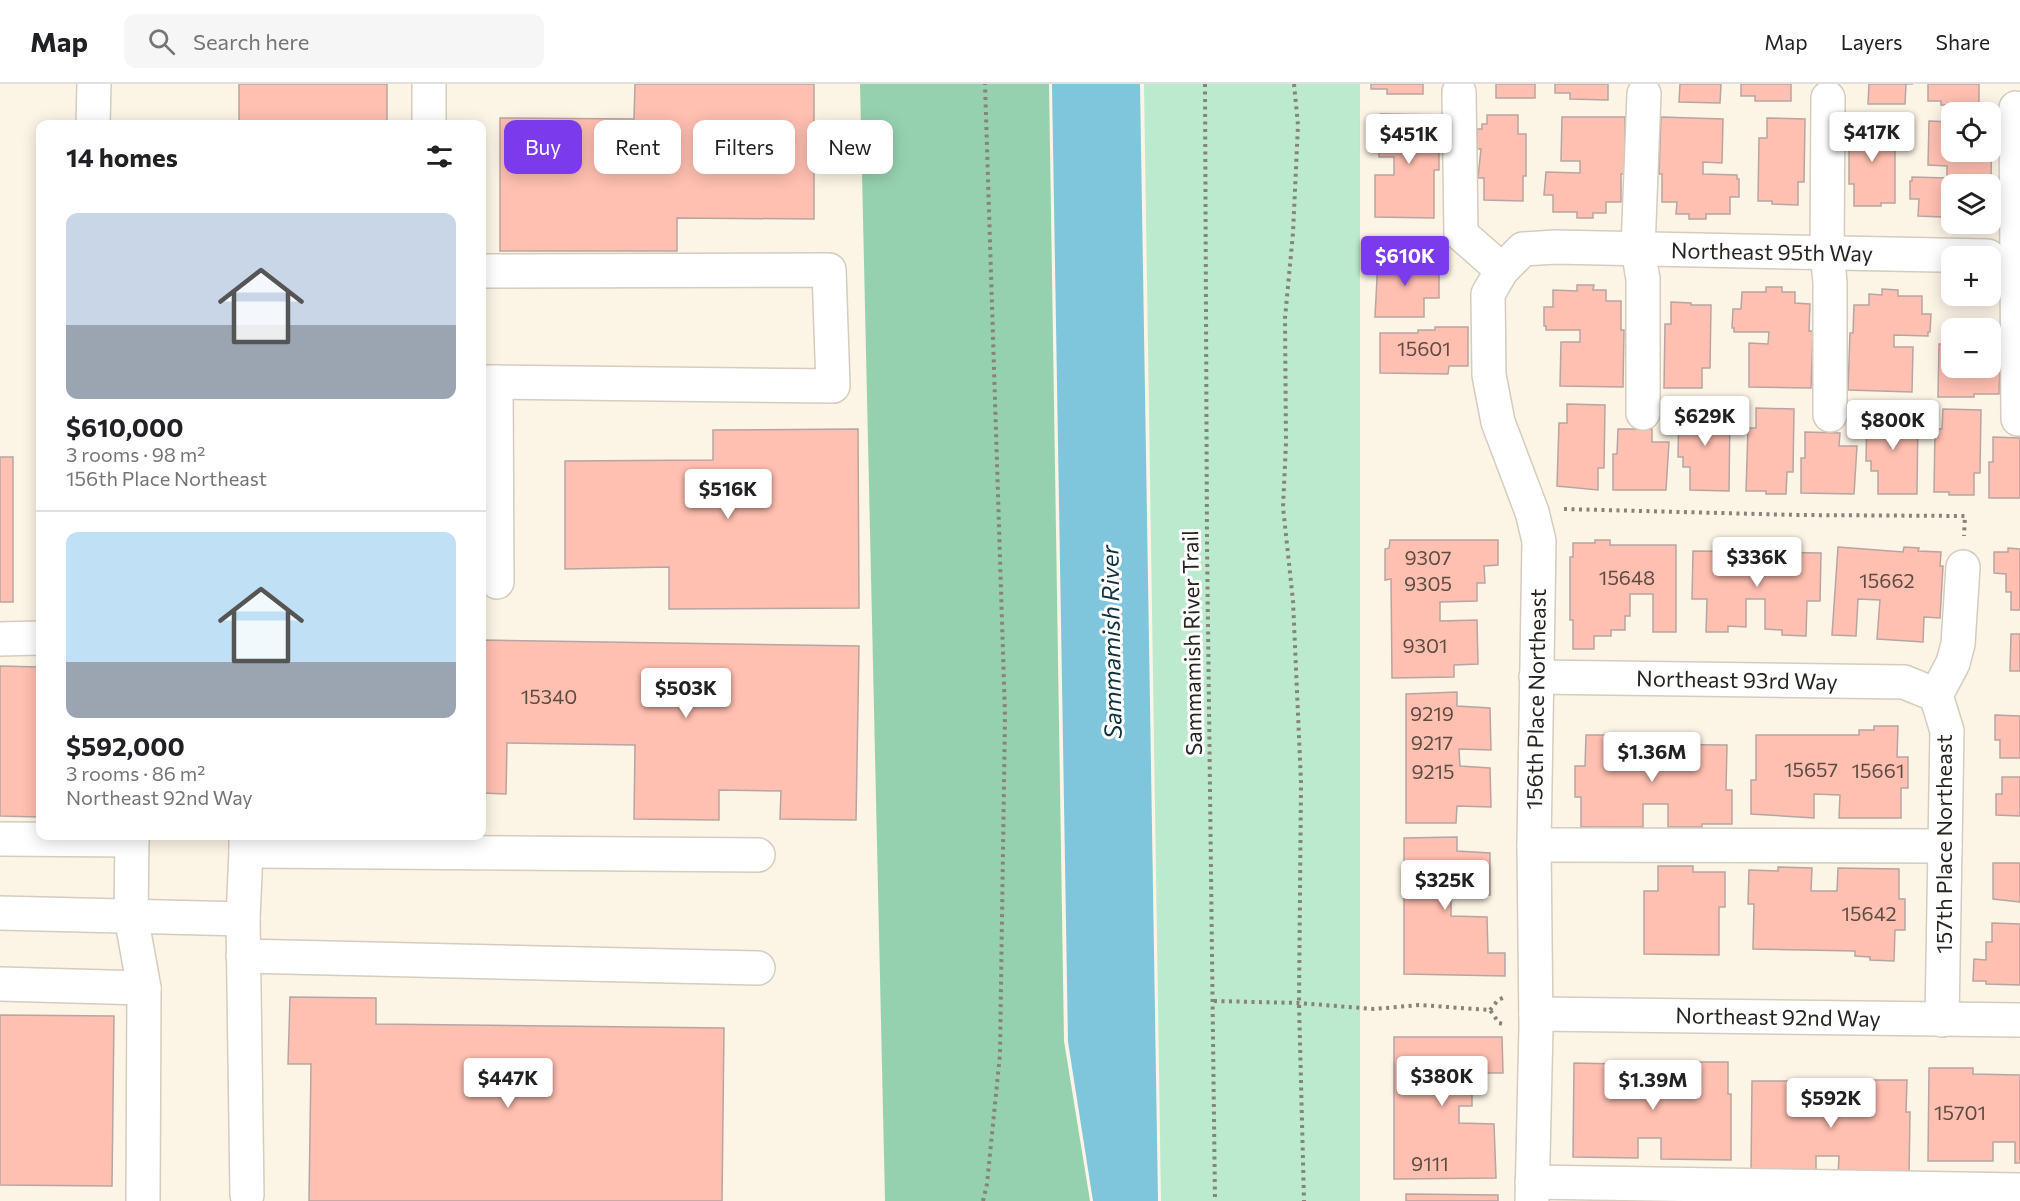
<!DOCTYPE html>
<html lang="en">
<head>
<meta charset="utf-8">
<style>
  :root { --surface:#fff; --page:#f6f6f6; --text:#202124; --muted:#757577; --line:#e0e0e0; --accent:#7c3aed }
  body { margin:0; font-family:Commissioner,sans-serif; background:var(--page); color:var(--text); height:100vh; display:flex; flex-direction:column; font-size:22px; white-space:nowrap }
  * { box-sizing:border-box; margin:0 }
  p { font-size:20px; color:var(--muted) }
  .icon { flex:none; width:33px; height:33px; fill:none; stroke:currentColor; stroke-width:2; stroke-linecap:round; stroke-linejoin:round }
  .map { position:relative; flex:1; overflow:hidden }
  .details { position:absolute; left:36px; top:36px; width:450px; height:720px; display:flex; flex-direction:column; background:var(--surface); border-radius:12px; box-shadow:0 3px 15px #0003 }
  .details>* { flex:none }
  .hud { position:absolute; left:504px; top:36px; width:570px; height:54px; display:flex; gap:12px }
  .tools { position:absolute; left:1941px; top:18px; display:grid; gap:12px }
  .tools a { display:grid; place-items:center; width:60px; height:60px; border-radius:12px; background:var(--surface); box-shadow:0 3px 15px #0003; font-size:30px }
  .price { position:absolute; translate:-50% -51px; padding:0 14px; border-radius:6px; background:#fff; color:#222; font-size:20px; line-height:39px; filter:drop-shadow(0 2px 3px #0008) }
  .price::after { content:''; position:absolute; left:50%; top:36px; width:18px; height:14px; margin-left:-9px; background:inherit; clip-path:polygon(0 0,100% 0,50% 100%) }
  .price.on { background:var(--accent); color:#fff }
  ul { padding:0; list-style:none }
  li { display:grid; align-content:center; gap:12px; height:318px; padding:0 30px }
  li+li { border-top:2px solid var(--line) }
  li span { display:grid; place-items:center; height:186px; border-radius:12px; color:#555 }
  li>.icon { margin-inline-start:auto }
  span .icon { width:108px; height:108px; fill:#fffc; stroke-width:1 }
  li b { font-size:26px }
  h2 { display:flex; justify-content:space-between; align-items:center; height:72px; padding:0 30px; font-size:26px }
  .chip { padding:0 21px; border-radius:12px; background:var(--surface); box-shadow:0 3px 15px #0003; font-size:21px; line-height:54px }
  .chip.on { background:var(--accent); color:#fff }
  header { display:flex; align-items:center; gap:36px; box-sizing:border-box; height:84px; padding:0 30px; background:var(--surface); border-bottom:2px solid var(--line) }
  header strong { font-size:28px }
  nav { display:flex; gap:33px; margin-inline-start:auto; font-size:21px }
  .search { width:420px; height:54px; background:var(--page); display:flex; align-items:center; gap:15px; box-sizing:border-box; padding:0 21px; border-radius:12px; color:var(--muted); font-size:22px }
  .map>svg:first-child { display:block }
</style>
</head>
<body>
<header>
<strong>Map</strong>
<div class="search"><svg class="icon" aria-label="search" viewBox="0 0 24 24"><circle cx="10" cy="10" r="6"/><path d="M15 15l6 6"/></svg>Search here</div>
<nav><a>Map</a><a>Layers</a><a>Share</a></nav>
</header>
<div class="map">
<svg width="2020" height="1117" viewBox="0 0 2020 1117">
  <rect width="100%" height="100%" fill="#fcf4e5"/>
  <path fill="#bbeace" d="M1144,0H1360V1117H1161Z"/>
  <path fill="#96d1af" d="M860,0H1049L1064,957L1090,1117H885Z"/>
  <path fill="#7fc5dc" d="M1052,0H1140L1158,1117H1093L1068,958Z"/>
  <g fill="#ffbfb1" stroke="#b7a5a2" stroke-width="1.5">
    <rect x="239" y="0" width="148" height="40"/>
    <path d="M635,0H814V135L677,134V167H500V34L634,35Z"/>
    <path d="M1371,0H1423V10H1387V5H1371Z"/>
    <rect x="1496" y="0" width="39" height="14"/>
    <path d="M1555,0H1608V16L1570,15V9H1555Z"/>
    <path d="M1680,0H1721L1720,19L1679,18Z"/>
    <path d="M1741,0H1791V17H1755V12H1741Z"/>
    <path d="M1869,0H1913H1906L1905,20H1868Z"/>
    <path d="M1928,0H1979V21H1941V17H1928Z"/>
    <path d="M1380,30L1443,31V55H1439V86H1434V134L1375,133V91H1394V73H1379Z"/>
    <path d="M1487,31H1518V50H1526V92H1523V117L1484,116V94H1478L1481,65H1477V45H1482V40H1487Z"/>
    <path d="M1562,33H1625V90H1621V118H1606V129H1593V134H1577V128H1553V111H1544L1546,88L1580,89V77H1561Z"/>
    <path d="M1661,33L1723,35L1722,79L1703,78V90L1737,91V95H1739V113H1730V130H1706V135H1689V130H1676L1677,118H1662V90H1659Z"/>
    <path d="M1767,34L1805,35L1804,98H1798V121L1772,120V117H1758L1759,54H1767Z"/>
    <path d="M1849,36H1887V56H1895V119H1881V122H1854V100H1849Z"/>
    <path d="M1929,37L1952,38V68H1990V39H1992L1991,96H1988L1987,100H1952V139H1942V133L1918,132L1919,115H1910V97H1912V93L1947,94V82L1928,81Z"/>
    <path d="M1378,175H1414V179H1439V214H1424V233H1375Z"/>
    <path d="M1577,201H1594L1593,206H1606V217H1621V246H1624L1623,303L1560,302L1561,258H1580V246H1546V242H1544V223H1553V206L1577,207Z"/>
    <path d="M1766,203H1782V208H1795V219L1810,220L1809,247H1813L1811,304L1749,303V259L1768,260L1769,248H1734V244H1732L1733,225H1741L1742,208H1766Z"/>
    <path d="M1882,205L1898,206V212H1922V230H1931L1930,248H1928V252L1894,251V263H1913L1912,308L1848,306L1850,249H1853L1854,221H1869V210L1882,211Z"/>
    <path d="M1671,218L1691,219V221H1711L1710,284H1702V304H1664L1665,240H1671Z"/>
    <path d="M1435,243H1468V282H1449L1448,290L1380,289V249H1418V246H1435Z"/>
    <path d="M1939,260H1952V284H1990V276H2000L1999,310H1974V313H1938Z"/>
    <path d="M1567,320L1605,321L1604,384H1598V406L1557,402L1559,339H1567Z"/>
    <path d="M1679,322L1717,323V327H1730L1729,407L1690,406V383H1683V373H1678Z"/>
    <path d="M1756,324L1794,325L1793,388H1787L1786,410H1766V407H1746L1748,344H1756Z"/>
    <path d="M1943,325L1981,326L1980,389H1974V411H1949V408H1934L1935,345H1942Z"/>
    <path d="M1867,327H1905V331H1918L1917,410H1878V387H1871V377H1866Z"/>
    <path d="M858,345L859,524L669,525V483L565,485V377L713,376V346Z"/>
    <path d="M1618,345H1652V358H1669L1666,406H1613V370H1617Z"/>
    <path d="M1805,348L1840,349L1839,362H1857L1854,410L1801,409V374H1805Z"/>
    <path d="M1993,353L2020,354V414H1989V378H1993Z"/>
    <rect x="0" y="373" width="13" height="145"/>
    <path d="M1390,456H1498V481L1484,482L1485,499H1477V517L1440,518V537L1477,536L1478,580L1454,581V593L1392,594L1391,495L1385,496V465L1389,464Z"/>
    <path d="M1595,456H1610V461H1676V548H1653V510H1630V532H1625V546H1611V552H1594V565H1573V536H1570V473H1573V459H1595Z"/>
    <path d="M1838,463L1903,468L1904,463L1919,464L1918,467L1941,468L1940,482H1943L1940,534L1924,533L1923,558L1877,555L1880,516L1858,515L1856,552L1832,551Z"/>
    <path d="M2008,464L2020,465V526H2011V508H2006V490L1994,489V468H2008Z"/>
    <path d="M1693,467L1821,469L1820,517H1807L1806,552L1782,551V546L1765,545V515H1746V543L1728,542V548H1706L1707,515H1692Z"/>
    <path d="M2011,550H2020V587H2010Z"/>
    <path d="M482,556L859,562L856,736L780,735L781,707L719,706V736L634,735L635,661L507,659L506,710L482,709Z"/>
    <path d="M0,582L40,583V733L0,732Z"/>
    <path d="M1457,608V622L1490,624L1491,666L1459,665L1460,682L1490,684L1491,723L1457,722L1456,739H1406V610Z"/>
    <path d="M1995,631L2020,632V674H2000V656H1995Z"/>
    <path d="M1874,642H1898L1897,673H1908V704H1901V734H1839L1840,711L1814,710V734L1751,730V696H1756V651H1859V646H1874Z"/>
    <path d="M1586,651H1609V655H1624V660L1727,661L1726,706H1732V740H1702V743H1668V720H1643V743H1581V713H1575V682H1585Z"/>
    <path d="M2002,693H2020V732L1996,731V710H2002Z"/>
    <path d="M1457,753V767L1490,769V811H1451V832L1487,833L1488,869H1505V892L1404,890V754Z"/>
    <path d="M1993,779H2020V818L1993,815Z"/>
    <path d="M1658,782H1693V788H1725V823H1719V871L1644,870V807H1658Z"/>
    <path d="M1778,783L1812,784L1811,807H1837L1838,784L1899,785V815H1905V846H1895L1894,877L1870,876V873L1855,872V867L1753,865L1754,820H1748L1749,786L1778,787Z"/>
    <path d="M1992,839L2020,840V901L1986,900V897H1973L1974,875L1986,876V858H1992Z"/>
    <path d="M290,913L376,914V940L724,944L722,1117H309L311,980H288Z"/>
    <path d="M0,931L114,932L112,1102L0,1101Z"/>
    <path d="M1394,953H1502L1503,989H1472V1022H1459V1039L1494,1040L1496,1094L1394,1095Z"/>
    <path d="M1681,978H1728V1010H1731V1076L1661,1075V1054H1638V1074L1573,1073L1574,979L1619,980L1618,986L1681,987Z"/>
    <path d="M1929,984H1973V990L2020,991V1079H2015V1058H1993V1077H1928Z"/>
    <path d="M1859,996H1907L1906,1028H1910L1909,1093H1838L1839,1072H1816V1091H1751L1752,997H1796V1004L1859,1005Z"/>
    <path d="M1406,1110L1498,1111V1117H1406Z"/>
  </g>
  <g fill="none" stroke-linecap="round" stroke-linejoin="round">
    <defs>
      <g id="minor">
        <path d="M1459,8L1461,150L1502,186"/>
        <path d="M1828,14L1827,169L1830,198V331"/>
        <path d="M2016,24L2018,335"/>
        <path d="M93,40L94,0"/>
        <path d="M429,40V0"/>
        <path d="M482,187L829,186L833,302L482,298"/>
        <path d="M496,298L497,498"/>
        <path d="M1643,329V195L1638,165L1644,10"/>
        <path d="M0,555L40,554"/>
        <path d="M1536,593L1904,598L1936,611"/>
        <path d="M132,752L131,832L144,904L143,1117"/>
        <path d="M246,752V767L758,771"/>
        <path d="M0,755L132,756"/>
        <path d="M1534,761L1945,762"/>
        <path d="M246,767L243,835L247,1111"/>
        <path d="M0,829L243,835"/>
        <path d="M243,872L758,884"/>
        <path d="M0,900L144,904"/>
        <path d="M1536,930L2020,936"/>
        <path d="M1942,936L1947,647L1936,611L1953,579L1958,560L1963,483"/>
        <path d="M1532,1098L2020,1106"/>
        <path d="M1532,1117L1536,943L1534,761L1539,457L1532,428L1498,338L1489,291L1488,210L1502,186L1523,165L1555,163L1988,172"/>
      </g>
    </defs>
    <use href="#minor" stroke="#d4cdbe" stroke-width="36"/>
    <g stroke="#888379" stroke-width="4" stroke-dasharray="3 4.5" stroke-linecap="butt">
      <path d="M1205,0L1207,459L1215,1117"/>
      <path d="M1294,0L1298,41L1293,149L1285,234L1286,359L1283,423L1293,517L1301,698L1299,919L1304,1117"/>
      <path d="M1564,425L1798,431L1965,432L1964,452"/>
      <path d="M1214,917L1299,919L1374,925L1419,921L1490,926L1499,939L1503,940"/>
      <path d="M1490,926L1498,916L1505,913"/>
      <path d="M983,1117L987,1100L1000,970L1005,632L985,0"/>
    </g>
    <use href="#minor" stroke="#fff" stroke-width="33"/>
  </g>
  <g text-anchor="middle" stroke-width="6" stroke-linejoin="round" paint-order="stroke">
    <g font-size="20" fill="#5e4c44">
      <text x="1424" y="272">15601</text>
      <text x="1428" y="481">9307</text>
      <text x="1627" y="501">15648</text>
      <text x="1887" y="504">15662</text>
      <text x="1428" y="507">9305</text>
      <text x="1425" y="569">9301</text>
      <text x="549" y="620">15340</text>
      <text x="1432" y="637">9219</text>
      <text x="1432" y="666">9217</text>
      <text x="1811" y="693">15657</text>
      <text x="1878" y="694">15661</text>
      <text x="1433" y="695">9215</text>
      <text x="1869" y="837">15642</text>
      <text x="1960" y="1036">15701</text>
      <text x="1430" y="1087">9111</text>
    </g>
    <g font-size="22" fill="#282520" stroke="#fff">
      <text transform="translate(1772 168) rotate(1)" y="8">Northeast 95th Way</text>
      <text transform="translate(1192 559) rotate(-91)" y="8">Sammamish River Trail</text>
      <text transform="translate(1737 596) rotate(1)" y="8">Northeast 93rd Way</text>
      <text transform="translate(1536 615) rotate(-89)" y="8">156th Place Northeast</text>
      <text transform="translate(1944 760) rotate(-90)" y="8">157th Place Northeast</text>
      <text transform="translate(1778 933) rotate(1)" y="8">Northeast 92nd Way</text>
    </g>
    <g font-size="24" font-style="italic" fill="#0f323c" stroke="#fff">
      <text transform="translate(1112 558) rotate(-91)" y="8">Sammamish River</text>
    </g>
  </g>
</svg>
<div class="tools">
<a><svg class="icon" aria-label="locate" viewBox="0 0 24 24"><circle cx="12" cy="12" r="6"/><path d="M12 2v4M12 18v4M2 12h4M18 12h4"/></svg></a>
<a><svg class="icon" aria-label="layers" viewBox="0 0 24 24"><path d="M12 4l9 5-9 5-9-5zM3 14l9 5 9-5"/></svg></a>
<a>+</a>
<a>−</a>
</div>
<b class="price" style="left:1872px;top:79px">$417K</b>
<b class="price" style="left:1409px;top:81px">$451K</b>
<b class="price on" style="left:1405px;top:203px">$610K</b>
<b class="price" style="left:1705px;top:363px">$629K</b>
<b class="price" style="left:1893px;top:367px">$800K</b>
<b class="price" style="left:728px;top:436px">$516K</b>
<b class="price" style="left:1757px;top:504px">$336K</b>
<b class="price" style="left:686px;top:635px">$503K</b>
<b class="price" style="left:1652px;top:699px">$1.36M</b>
<b class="price" style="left:1445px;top:827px">$325K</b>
<b class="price" style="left:1442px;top:1023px">$380K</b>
<b class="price" style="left:508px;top:1025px">$447K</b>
<b class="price" style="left:1653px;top:1027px">$1.39M</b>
<b class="price" style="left:1831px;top:1045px">$592K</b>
<div class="hud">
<a class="chip on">Buy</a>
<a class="chip">Rent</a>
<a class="chip">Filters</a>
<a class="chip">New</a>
</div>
<section class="details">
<h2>14 homes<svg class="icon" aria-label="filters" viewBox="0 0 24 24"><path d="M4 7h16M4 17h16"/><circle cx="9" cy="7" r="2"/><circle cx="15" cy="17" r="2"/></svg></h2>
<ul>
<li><span style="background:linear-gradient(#c9d6e8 60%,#9aa5b1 0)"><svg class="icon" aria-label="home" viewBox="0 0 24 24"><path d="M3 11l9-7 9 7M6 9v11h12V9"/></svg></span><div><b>$610,000</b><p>3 rooms · 98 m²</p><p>156th Place Northeast</p></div></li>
<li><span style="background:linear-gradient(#bfe0f5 70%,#9aa5b1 0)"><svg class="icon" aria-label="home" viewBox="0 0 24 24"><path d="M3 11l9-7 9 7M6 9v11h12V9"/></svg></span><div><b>$592,000</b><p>3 rooms · 86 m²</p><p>Northeast 92nd Way</p></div></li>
</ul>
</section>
</div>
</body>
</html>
